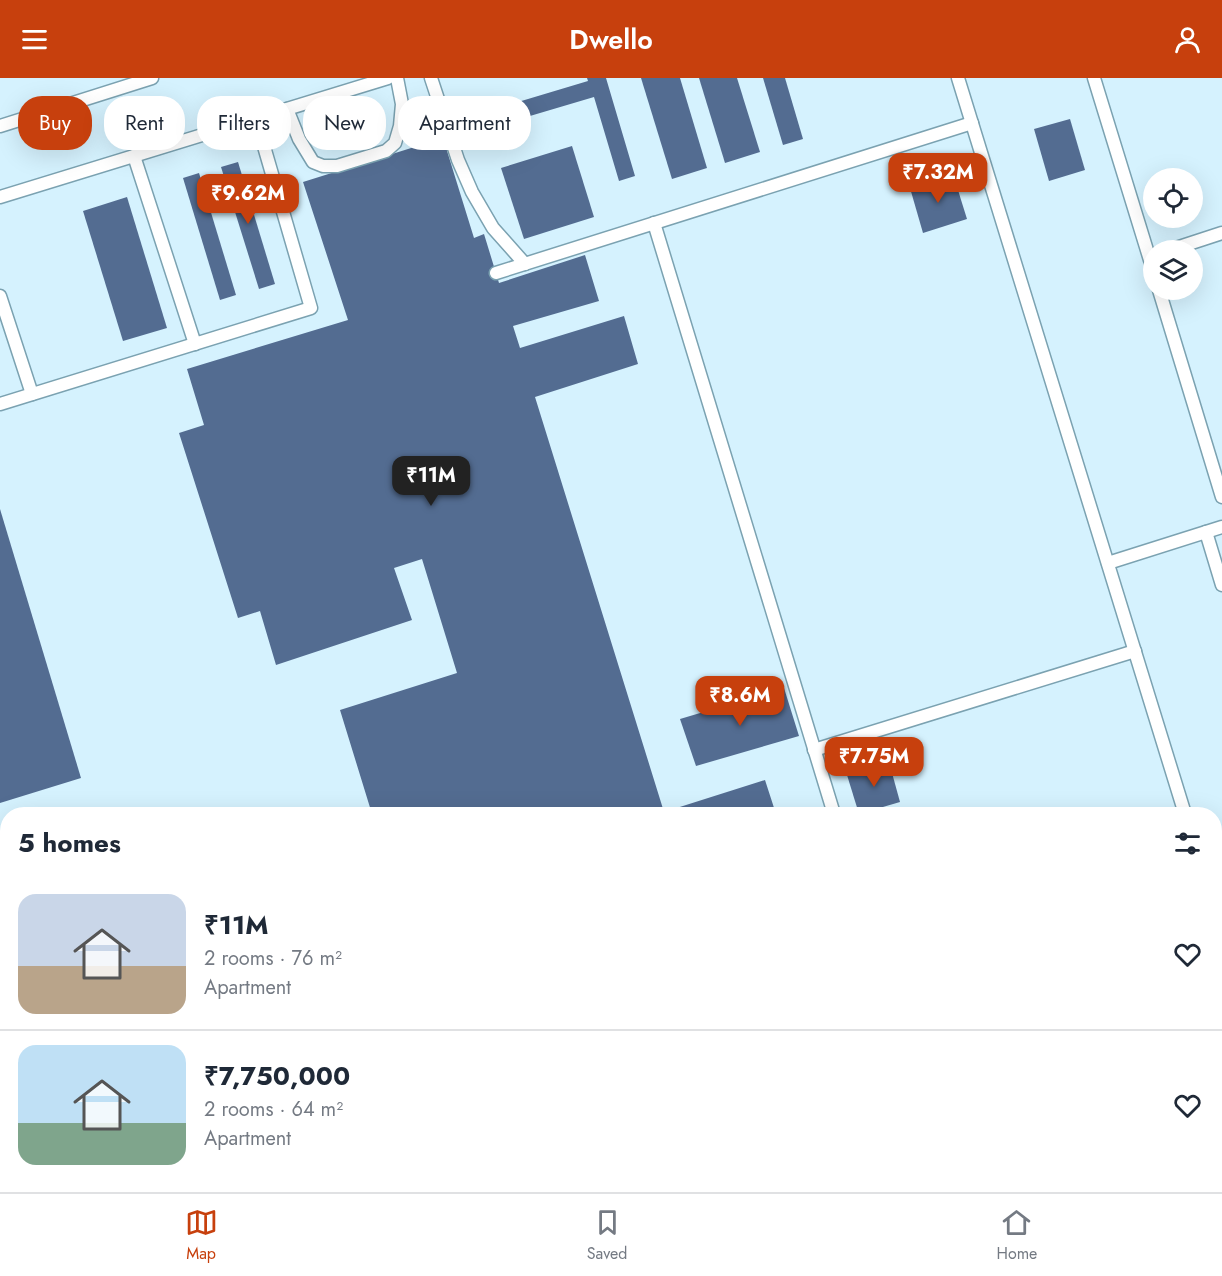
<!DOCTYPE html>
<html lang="en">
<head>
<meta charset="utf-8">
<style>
  :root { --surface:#fff; --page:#f2f2f3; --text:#1f2937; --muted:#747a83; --line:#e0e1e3; --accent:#c7400d }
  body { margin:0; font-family:Jost,sans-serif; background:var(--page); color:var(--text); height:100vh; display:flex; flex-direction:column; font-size:22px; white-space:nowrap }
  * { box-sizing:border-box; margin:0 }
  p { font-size:20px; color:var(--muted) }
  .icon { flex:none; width:33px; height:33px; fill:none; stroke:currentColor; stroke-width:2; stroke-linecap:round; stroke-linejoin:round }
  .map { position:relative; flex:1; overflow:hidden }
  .side { position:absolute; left:0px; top:729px; width:1222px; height:386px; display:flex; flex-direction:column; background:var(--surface); border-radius:24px 24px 0 0; box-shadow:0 6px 24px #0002 }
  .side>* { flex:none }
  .guide { position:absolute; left:18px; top:18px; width:600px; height:54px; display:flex; gap:12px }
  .fabs { position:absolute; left:1143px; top:90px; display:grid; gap:12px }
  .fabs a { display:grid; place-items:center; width:60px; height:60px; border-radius:50%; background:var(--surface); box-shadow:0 6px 24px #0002; font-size:30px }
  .price { position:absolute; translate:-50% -51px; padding:0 14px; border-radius:12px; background:var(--accent); color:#fff; font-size:20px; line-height:39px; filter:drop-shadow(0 2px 3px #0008) }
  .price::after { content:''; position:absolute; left:50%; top:36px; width:18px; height:14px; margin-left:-9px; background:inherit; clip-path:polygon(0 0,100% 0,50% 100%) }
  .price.on { background:#222; color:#fff }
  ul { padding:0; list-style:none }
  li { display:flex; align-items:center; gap:18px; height:150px; padding:0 18px }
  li+li { border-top:2px solid var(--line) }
  li span { display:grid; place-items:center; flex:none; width:168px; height:120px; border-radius:18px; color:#555 }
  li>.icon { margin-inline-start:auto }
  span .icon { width:72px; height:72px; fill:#fffc; stroke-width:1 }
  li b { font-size:26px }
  h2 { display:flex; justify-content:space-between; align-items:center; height:72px; padding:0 18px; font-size:26px }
  .chip { padding:0 21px; border-radius:24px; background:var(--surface); box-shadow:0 6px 24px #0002; font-size:21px; line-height:54px }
  .chip.on { background:var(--accent); color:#fff }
  header { display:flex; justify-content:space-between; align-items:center; height:78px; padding:0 18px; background:var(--accent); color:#fff; font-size:27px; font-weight:600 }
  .menu { display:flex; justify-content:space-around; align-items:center; height:84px; border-top:2px solid var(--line); background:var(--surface); font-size:16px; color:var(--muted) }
  .menu a { display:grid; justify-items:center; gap:3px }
  .menu .on { color:var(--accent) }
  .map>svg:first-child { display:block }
</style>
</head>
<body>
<header><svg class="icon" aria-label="menu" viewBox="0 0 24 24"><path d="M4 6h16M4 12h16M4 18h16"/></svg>Dwello<svg class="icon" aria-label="person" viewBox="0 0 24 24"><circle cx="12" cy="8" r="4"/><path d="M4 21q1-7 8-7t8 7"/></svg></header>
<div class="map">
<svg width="1222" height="1114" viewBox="0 0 1222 1114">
  <rect width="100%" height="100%" fill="#e9f9ff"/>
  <path fill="#d5f2fe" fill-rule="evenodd" d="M0,0H1222V1114H0ZM1154,100H1192V140H1154ZM1154,172H1192V212H1154ZM8,736H1215V1107H8Z"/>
  <g fill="#536c91">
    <path d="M587,0H606L635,98L619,103L594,19L500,47L495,31L588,3Z"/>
    <path d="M641,0H680L707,90L672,101Z"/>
    <path d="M699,0H737L760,74L725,85Z"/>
    <path d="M763,0H785L803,61L783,67Z"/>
    <path d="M1070,41L1085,92L1049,103L1034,51Z"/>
    <path d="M443,60L474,160L484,156L499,205L585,177L599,223L513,248L520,270L624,238L638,286L535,319L664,734L765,702L776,736H372L340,632L457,595L422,481L394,490L412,542L276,587L260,533L238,540L179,355L204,347L187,291L348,242L303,104Z"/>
    <path d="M572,68L594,139L524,161L501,90Z"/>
    <path d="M238,84L275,206L259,211L221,89Z"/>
    <path d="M199,95L236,217L220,222L183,100Z"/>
    <path d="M953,96L967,141L923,155L910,110Z"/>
    <path d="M127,119L167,250L123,263L83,133Z"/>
    <path d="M0,431L81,700L0,725Z"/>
    <path d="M784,610L799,658L696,688L680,641Z"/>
    <path d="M889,684L900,724L859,736L847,697Z"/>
    <path d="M8,849V1107H182L184,1114H0V851Z"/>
    <path d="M482,1107H535L537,1114H485Z"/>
    <path d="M737,1107H766L768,1114H739Z"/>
  </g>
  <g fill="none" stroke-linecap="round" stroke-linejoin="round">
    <defs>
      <g id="service">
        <path d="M431,0L458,82L472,114L493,150L525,186"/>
        <path d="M958,0L1185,736"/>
        <path d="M1094,0L1154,195"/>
        <path d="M287,31L299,61L313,84L323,88H337L386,73L395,65L400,48L402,26L397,0"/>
        <path d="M0,48L152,0"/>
        <path d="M134,78L195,266"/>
        <path d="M0,119L388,0"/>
        <path d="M654,145L834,736"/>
        <path d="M1170,172L1222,155"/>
        <path d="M496,195L972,45"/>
        <path d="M1159,212L1222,419"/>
        <path d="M0,218L32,316"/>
        <path d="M0,326L311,230L256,41"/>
        <path d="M1206,454L1222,507"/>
        <path d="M1108,485L1222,449"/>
        <path d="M814,672L1135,573"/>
        <path d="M1215,834L1222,857"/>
        <path d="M447,1107L449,1114"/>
        <path d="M812,1107L814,1114"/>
      </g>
    </defs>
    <use href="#service" stroke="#7ba2b1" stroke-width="15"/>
    <use href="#service" stroke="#fff" stroke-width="12"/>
  </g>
</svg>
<div class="fabs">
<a><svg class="icon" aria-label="locate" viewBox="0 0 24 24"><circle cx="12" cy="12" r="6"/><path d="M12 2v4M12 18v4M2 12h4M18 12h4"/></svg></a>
<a><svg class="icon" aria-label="layers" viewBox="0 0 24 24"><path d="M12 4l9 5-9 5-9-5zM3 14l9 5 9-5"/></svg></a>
</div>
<b class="price" style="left:938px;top:126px">₹7.32M</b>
<b class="price" style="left:248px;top:147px">₹9.62M</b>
<b class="price on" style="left:431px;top:429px">₹11M</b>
<b class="price" style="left:740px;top:649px">₹8.6M</b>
<b class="price" style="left:874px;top:710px">₹7.75M</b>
<div class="guide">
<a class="chip on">Buy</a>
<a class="chip">Rent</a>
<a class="chip">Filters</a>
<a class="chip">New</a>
<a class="chip">Apartment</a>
</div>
<section class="side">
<h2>5 homes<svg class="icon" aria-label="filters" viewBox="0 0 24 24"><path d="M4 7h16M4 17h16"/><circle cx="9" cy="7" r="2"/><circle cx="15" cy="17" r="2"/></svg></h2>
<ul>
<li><span style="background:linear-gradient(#c9d6e8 60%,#b9a48a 0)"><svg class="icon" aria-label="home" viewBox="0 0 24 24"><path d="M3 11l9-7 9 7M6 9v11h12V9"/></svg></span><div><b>₹11M</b><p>2 rooms · 76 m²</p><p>Apartment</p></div><svg class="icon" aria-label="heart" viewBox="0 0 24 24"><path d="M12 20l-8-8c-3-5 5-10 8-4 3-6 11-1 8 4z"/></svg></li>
<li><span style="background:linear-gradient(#bfe0f5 65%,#7fa58c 0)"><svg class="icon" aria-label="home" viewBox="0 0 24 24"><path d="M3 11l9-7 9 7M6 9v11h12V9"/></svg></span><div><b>₹7,750,000</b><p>2 rooms · 64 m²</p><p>Apartment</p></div><svg class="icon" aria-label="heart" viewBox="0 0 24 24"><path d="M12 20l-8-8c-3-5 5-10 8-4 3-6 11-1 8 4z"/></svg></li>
</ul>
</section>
</div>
<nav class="menu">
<a class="on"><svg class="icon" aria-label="map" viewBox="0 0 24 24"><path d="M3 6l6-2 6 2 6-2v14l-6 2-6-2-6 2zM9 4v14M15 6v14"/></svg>Map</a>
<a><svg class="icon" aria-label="saved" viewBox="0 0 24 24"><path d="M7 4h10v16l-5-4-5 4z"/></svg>Saved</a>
<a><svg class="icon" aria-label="home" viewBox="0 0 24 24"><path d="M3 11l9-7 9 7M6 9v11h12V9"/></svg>Home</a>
</nav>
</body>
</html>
